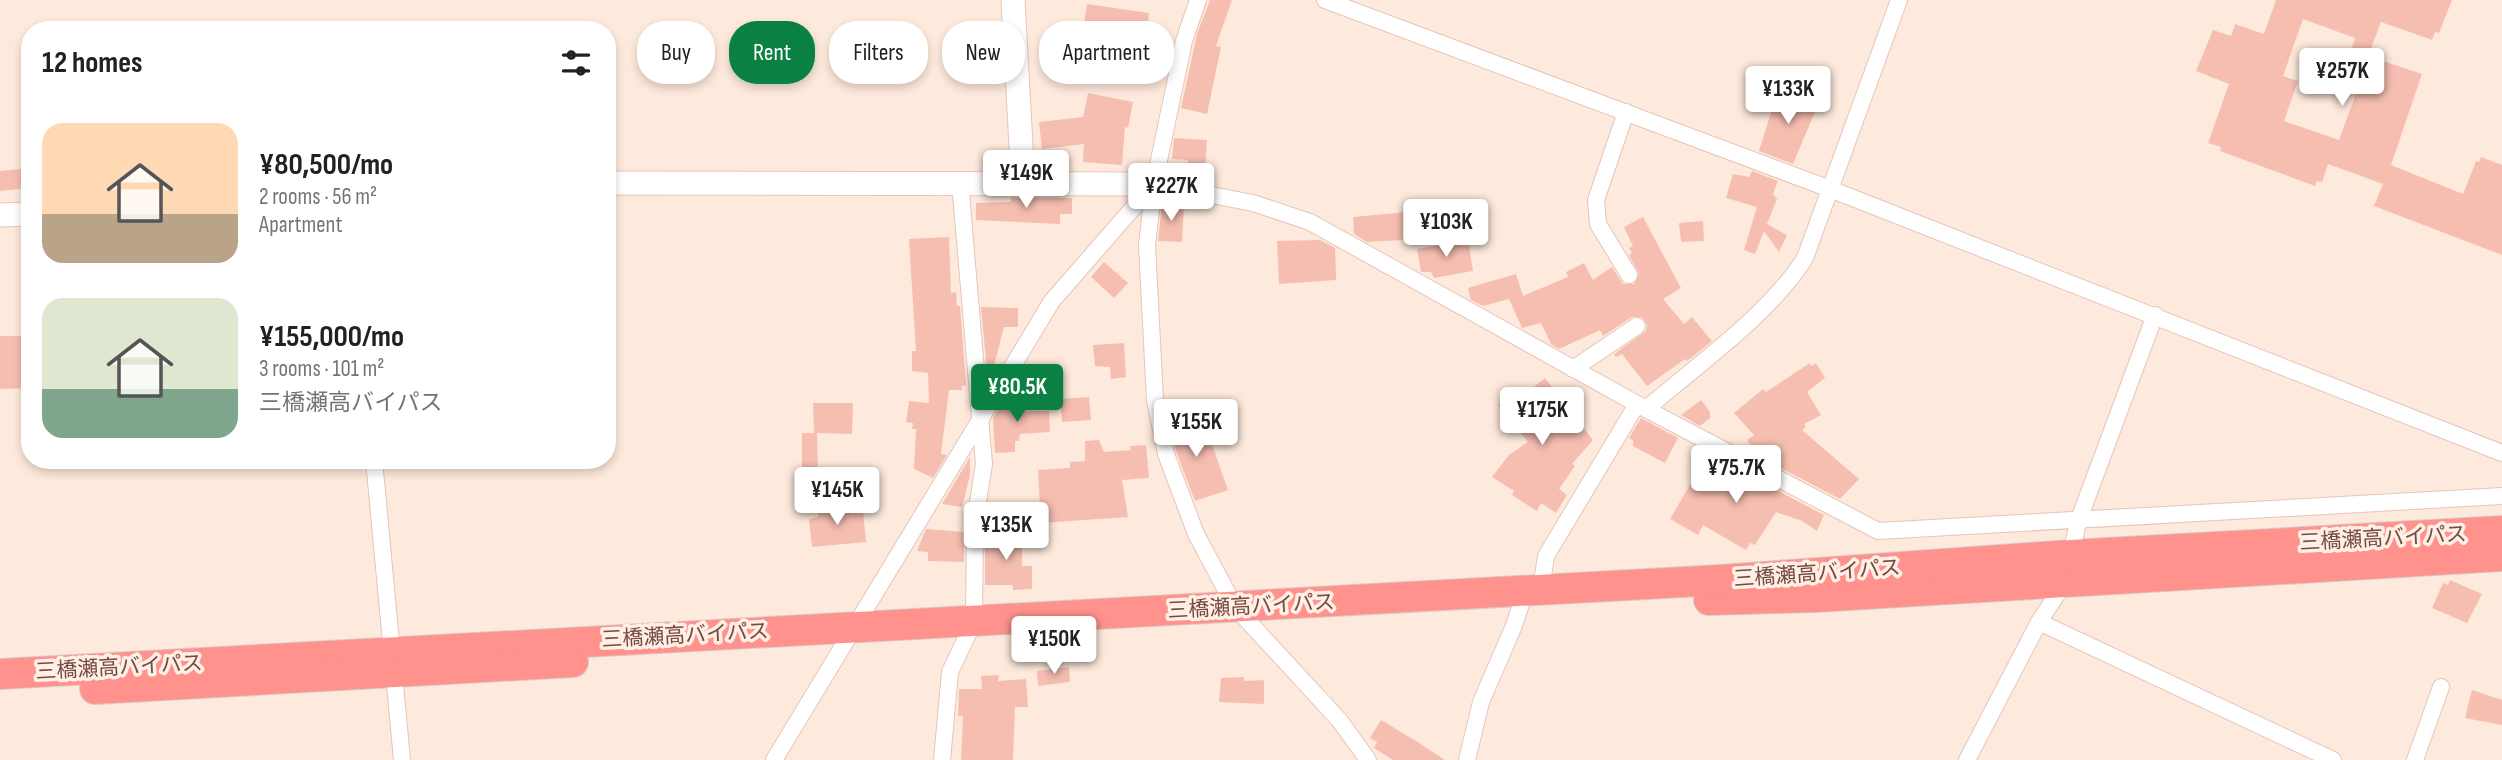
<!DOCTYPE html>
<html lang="en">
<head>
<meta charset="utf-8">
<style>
  :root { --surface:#fff; --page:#f2f2f2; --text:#202124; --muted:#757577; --accent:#0b8043 }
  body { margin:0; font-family:"Sofia Sans Condensed","Noto Sans JP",sans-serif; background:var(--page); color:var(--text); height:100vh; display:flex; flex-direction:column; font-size:26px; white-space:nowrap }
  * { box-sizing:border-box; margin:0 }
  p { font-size:23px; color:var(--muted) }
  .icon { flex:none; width:38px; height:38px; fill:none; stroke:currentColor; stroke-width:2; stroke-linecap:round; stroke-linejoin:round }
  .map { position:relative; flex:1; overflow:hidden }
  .sheet { position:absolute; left:21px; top:21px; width:595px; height:448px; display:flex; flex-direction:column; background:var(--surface); border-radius:28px; box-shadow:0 4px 10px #0003 }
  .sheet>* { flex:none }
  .guide { position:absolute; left:637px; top:21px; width:665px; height:63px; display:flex; gap:14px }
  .price { position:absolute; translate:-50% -60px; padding:0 16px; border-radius:7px; background:#fff; color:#222; font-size:23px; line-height:46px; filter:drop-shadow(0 2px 4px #0008) }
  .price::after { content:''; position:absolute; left:50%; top:42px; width:21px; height:16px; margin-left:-10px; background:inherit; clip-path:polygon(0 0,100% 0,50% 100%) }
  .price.active { background:var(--accent); color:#fff }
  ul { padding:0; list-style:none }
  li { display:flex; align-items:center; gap:21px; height:175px; padding:0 21px }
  li span { display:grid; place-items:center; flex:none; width:196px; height:140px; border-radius:21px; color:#555 }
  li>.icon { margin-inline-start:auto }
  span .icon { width:84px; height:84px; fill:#fffc; stroke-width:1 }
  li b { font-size:30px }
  h2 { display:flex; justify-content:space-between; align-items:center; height:84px; padding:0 21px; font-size:30px }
  .chip { padding:0 24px; border-radius:28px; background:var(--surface); box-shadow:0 4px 10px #0003; font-size:24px; line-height:63px }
  .chip.active { background:var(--accent); color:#fff }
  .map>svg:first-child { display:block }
</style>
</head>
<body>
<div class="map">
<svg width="2502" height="760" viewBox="0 0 2502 760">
  <rect width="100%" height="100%" fill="#feeadc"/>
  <g fill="#f6beb1" fill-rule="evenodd">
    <path d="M1210,0H1232L1216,46L1221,47L1207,114L1181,108L1197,34Z"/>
    <path d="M2276,0H2452L2439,33L2435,32L2432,40L2381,22L2368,56L2422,74L2391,165L2463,194L2476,161L2479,162L2481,157L2502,165V255L2374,206L2383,184L2328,164L2322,182L2317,181L2315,186L2220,151L2221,147L2208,143L2229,84L2196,71L2213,30L2231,36L2235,24L2264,34ZM2303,19L2355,38L2344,71L2362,77L2339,140L2284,121L2298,81L2283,76Z"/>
    <path d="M1087,4L1149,13L1144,49L1082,37Z"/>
    <path d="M1787,90L1819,102L1793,164L1759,151L1777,93L1785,96Z"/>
    <path d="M1088,93L1133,102L1128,128L1125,127L1122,165L1083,162L1084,144L1042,149L1039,122L1083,117Z"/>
    <path d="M1174,138L1207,140L1204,183L1187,180L1188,160L1172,159Z"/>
    <path d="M30,168V188L0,191V171Z"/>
    <path d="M1752,171L1778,181L1773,194L1777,199L1767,224L1787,235L1779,252L1764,231L1755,254L1744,250L1757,207L1726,198L1733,174L1749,177Z"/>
    <path d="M1011,198H1072V214H1060V224L976,220V203L1011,202Z"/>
    <path d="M1162,204L1184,206L1182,242L1158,241Z"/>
    <path d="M1419,211L1420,239L1367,242L1354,234L1353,217Z"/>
    <path d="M1643,217L1681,288L1663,299L1684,324L1692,317L1712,341L1687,361L1685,359L1647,386L1622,354L1616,357L1614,354L1646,331L1647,325L1642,317H1632L1603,336L1600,330L1559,349L1551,344L1541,323L1522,328L1509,299L1483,306L1471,300L1468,288L1516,274L1523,296L1568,277L1566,272L1584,263L1593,280L1612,267L1623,284H1634L1639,274L1629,255L1632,253L1629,248L1633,246L1624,227Z"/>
    <path d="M1703,221L1704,241L1681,242L1679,223Z"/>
    <path d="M949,237L951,293L956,292L957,306H960L966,385L962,386V390H949L941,454L947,455L933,478L914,469L916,429H912L913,423L906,422L909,401L929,403L928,373L912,371V351H916L909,239Z"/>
    <path d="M1320,240L1335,248L1336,280L1279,284L1277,241Z"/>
    <path d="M1468,240L1473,271L1434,278L1431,272H1421L1417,249Z"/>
    <path d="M1104,262L1128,283L1114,298L1091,277Z"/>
    <path d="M981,307L1018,308V327H1004L992,373L987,371Z"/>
    <path d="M0,336H30V388L0,389Z"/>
    <path d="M1124,343L1126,377L1111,379L1110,367L1095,366L1093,345Z"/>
    <path d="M1810,363L1811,366L1816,363L1825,378L1807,392L1821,415L1804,424L1806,427L1802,430L1859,479L1840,499L1760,457L1747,440L1754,435L1734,413L1763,389L1766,392Z"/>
    <path d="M1545,378L1593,440L1572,464L1575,466L1559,489L1567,495L1556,513L1541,503L1537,511L1512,495L1514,491L1492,477L1509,455L1528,442L1498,405L1519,389L1524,395Z"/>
    <path d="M1022,394L1023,411H1049L1050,432L1020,434L1019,441H1015V452L995,453L993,419L998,410L1004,409L1008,395Z"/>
    <path d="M1089,397L1091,420L1062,422L1060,399Z"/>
    <path d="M1701,400L1710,412V418L1700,426L1681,415Z"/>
    <path d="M813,403H853L852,434L817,433L818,470H802V433H814Z"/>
    <path d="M1184,406L1195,448L1211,442L1228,490L1195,501L1176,451L1168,410Z"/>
    <path d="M1641,418L1678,438L1665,463L1633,446V440L1629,438Z"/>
    <path d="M1099,440L1104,452L1131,450L1130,446L1146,445L1149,478L1122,480L1128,517L1041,523L1038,470L1070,468V462L1085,461V441Z"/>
    <path d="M1708,454L1824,515L1817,531L1802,521L1776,512L1755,545L1750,543L1746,550L1703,525L1698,535L1670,519Z"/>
    <path d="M970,457V475L962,507L942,504Z"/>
    <path d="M838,501L839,513L863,511L866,542L812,547L809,519L818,517V504Z"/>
    <path d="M926,529L964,532V562L928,561V552L917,551Z"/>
    <path d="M985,533L1022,535V566H1032V589L1013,590V585H985Z"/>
    <path d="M2450,580L2482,594L2467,623L2432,608L2443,583L2448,585Z"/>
    <path d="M1069,667L1070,682L1038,686L1037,671Z"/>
    <path d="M999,675L998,681L1026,679L1028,707H1015L1013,760H961L963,716H958L959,689H982L981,676Z"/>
    <path d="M1244,677V681L1264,680V704L1219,702L1221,678Z"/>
    <path d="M2472,690L2502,700V725L2465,718Z"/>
    <path d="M1381,720L1416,741L1445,760H1393L1374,748L1377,742L1370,738Z"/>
  </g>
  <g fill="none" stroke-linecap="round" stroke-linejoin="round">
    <defs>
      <g id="street">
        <path d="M1198,0L1184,41L1154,184L1147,245L1155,400L1166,454L1196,534L1235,607L1340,721L1368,760"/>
        <path d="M1325,0L1830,189L2502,453"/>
        <path d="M1626,112L1596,200L1598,224L1629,275"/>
        <path d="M1154,184L1253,203L1310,222L1646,409L1878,531L2502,496"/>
        <path d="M1573,369L1637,326"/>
        <path d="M1646,409C1697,365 1770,314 1805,258L1899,0"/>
        <path d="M374,460L402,760"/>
        <path d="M1541,590L1546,556L1637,404"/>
        <path d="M2039,622L2333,760"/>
        <path d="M774,760L1052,301L1154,184"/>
        <path d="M942,760L950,672L974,621L975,521L984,464L960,182"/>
        <path d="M1467,760L1481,702L1513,628L1526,590"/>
        <path d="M1967,760L2039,622L2065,582L2078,522L2155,315"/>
        <path d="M2415,760L2441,687"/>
      </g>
      <g id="secondary">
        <path d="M1013,0L1023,182"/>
        <path d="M607,183L1154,184"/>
        <path d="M0,215L30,214"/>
      </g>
      <g id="highway">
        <path d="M1709,600L1816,597L2502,556"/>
        <path d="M0,674L1720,580L2071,555L2502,531"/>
        <path d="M95,689L573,662"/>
      </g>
    </defs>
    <use href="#street" stroke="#e4c5bb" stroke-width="18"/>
    <use href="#secondary" stroke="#eac4b7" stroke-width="25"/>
    <use href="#highway" stroke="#d8ccca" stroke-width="32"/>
    <use href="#street" stroke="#fff" stroke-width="16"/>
    <use href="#secondary" stroke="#fff" stroke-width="23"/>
    <use href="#highway" stroke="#ff928c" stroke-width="30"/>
  </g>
  <g text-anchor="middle" stroke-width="7" stroke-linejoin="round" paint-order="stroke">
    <g font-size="21" fill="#754a43" stroke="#ffefe4">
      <text transform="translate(2383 538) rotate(-3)" y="7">三橋瀬高バイパス</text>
      <text transform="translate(1817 573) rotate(-4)" y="7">三橋瀬高バイパス</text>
      <text transform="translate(1251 606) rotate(-3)" y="7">三橋瀬高バイパス</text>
      <text transform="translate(685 635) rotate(-3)" y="7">三橋瀬高バイパス</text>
      <text transform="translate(119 667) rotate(-3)" y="7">三橋瀬高バイパス</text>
    </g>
  </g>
</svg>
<b class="price" style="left:2342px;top:108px">¥257K</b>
<b class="price" style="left:1788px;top:126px">¥133K</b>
<b class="price" style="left:1026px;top:210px">¥149K</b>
<b class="price" style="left:1171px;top:223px">¥227K</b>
<b class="price" style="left:1446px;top:259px">¥103K</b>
<b class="price active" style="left:1017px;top:424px">¥80.5K</b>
<b class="price" style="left:1542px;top:447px">¥175K</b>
<b class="price" style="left:1196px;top:459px">¥155K</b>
<b class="price" style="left:1736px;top:505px">¥75.7K</b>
<b class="price" style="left:837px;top:527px">¥145K</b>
<b class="price" style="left:1006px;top:562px">¥135K</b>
<b class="price" style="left:1054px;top:676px">¥150K</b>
<div class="guide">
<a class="chip">Buy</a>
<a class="chip active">Rent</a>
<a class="chip">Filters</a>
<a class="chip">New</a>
<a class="chip">Apartment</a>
</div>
<section class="sheet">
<h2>12 homes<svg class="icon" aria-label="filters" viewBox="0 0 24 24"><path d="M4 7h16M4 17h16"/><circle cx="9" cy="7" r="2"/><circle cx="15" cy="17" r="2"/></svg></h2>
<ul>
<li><span style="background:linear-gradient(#ffd9b3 65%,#b9a48a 0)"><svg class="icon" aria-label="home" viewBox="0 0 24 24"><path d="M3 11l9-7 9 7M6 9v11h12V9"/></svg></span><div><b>¥80,500/mo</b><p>2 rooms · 56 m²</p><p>Apartment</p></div></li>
<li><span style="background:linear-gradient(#dfe7d0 65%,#7fa58c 0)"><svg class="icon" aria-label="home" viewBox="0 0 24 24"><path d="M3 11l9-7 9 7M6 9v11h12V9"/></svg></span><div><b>¥155,000/mo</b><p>3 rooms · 101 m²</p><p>三橋瀬高バイパス</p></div></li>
</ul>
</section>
</div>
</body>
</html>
